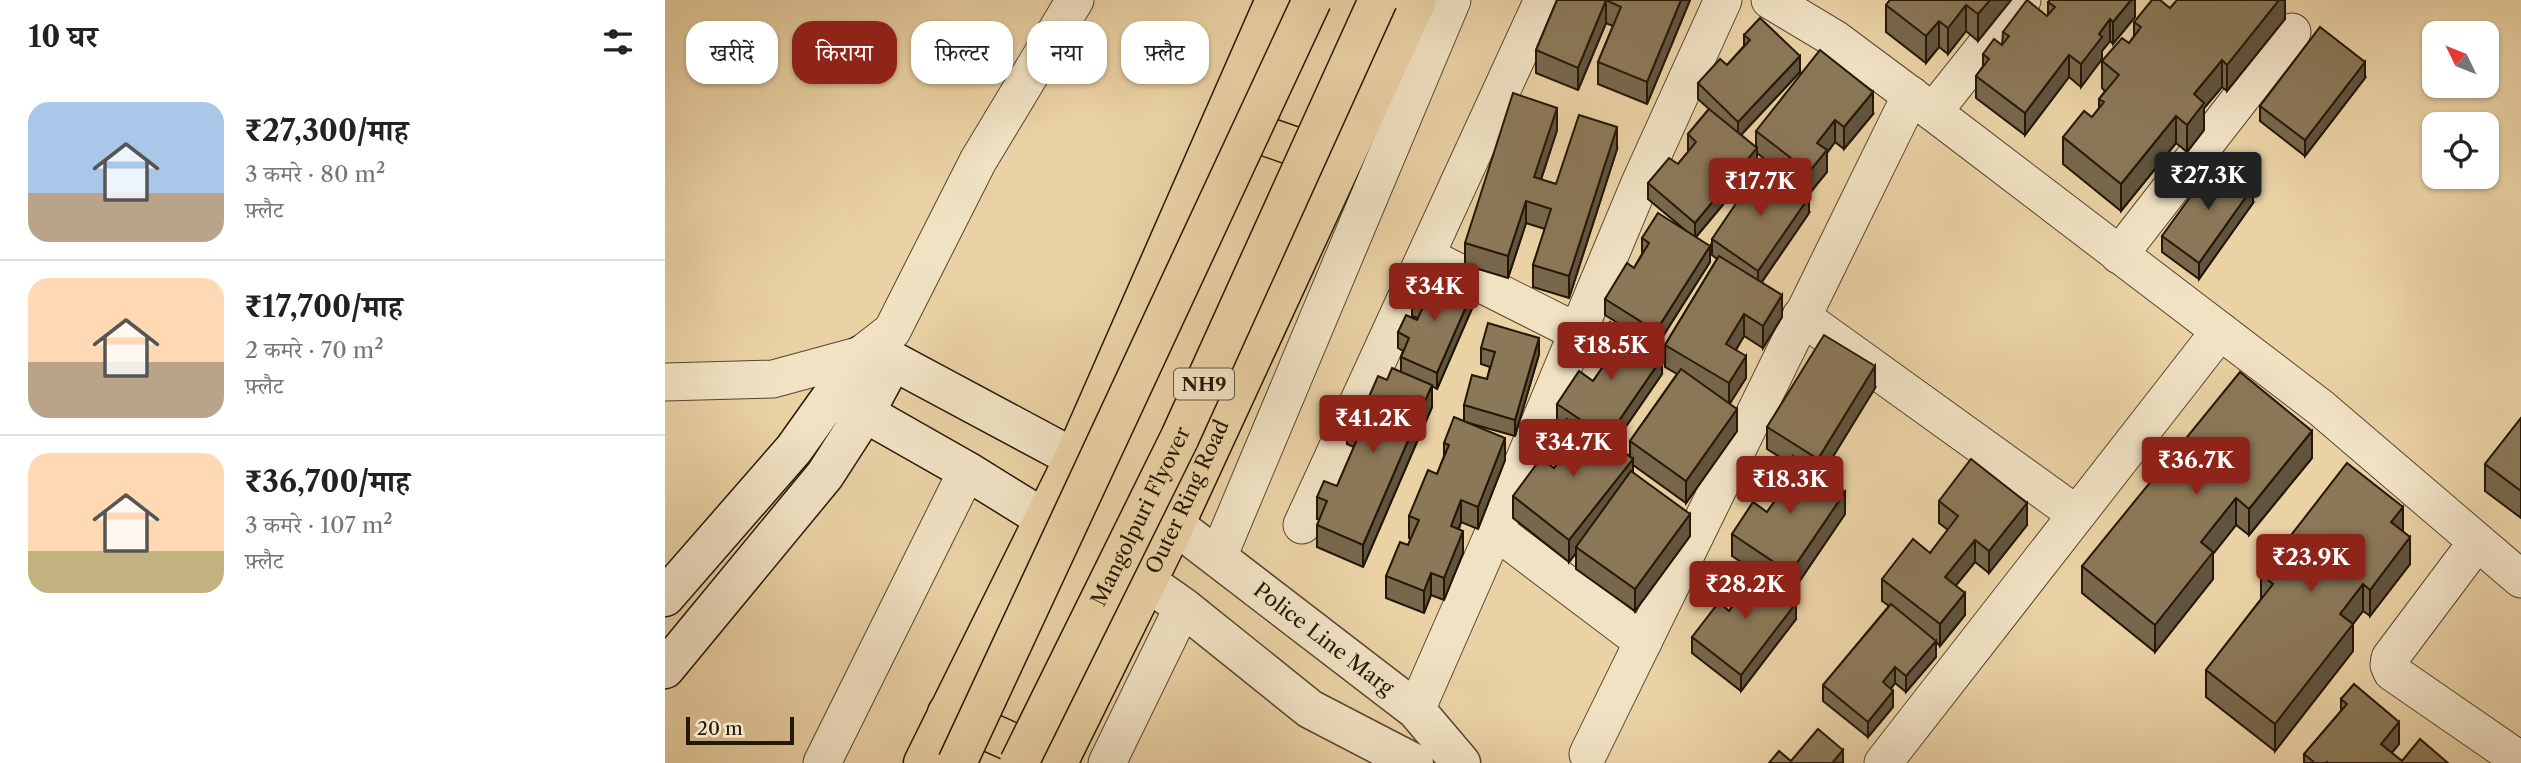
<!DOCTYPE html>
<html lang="hi">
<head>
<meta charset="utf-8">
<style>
  :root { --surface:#fff; --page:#f2f2f2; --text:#222; --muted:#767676; --line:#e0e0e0; --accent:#8f2418 }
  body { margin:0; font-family:"Libre Caslon Text","Noto Serif Devanagari",serif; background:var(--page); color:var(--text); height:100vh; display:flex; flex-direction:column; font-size:26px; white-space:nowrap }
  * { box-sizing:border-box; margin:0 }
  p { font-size:23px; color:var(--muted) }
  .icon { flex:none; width:38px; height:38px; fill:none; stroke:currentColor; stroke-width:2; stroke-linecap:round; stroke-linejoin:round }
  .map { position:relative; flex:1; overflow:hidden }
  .side { display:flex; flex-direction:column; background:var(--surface); width:665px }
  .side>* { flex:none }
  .top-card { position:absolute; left:21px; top:21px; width:665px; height:63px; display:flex; gap:14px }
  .needle { width:46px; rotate:313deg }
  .buttons { position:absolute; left:1757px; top:21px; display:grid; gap:14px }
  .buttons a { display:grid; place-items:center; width:77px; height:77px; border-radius:14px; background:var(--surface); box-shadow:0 2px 5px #0004; font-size:35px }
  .scale { position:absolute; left:21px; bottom:18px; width:108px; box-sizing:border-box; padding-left:7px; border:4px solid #251706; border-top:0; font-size:19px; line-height:24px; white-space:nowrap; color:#251706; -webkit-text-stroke:5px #f1e2c4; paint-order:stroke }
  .price { position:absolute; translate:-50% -60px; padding:0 16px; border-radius:7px; background:var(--accent); color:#fff; font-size:23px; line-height:46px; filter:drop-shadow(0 2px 4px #0008) }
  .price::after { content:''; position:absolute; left:50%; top:42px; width:21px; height:16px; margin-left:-10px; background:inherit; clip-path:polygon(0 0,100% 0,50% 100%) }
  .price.active { background:#222; color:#fff }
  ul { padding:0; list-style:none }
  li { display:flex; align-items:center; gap:21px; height:175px; padding:0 28px }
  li+li { border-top:2px solid var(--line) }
  li span { display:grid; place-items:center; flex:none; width:196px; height:140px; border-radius:21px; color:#555 }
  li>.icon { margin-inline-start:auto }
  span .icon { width:84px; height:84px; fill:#fffc; stroke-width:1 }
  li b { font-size:30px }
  h2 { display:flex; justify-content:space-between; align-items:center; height:84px; padding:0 28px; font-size:30px }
  .pill { padding:0 24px; border-radius:21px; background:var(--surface); box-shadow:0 2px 5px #0004; font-size:24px; line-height:63px }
  .pill.active { background:var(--accent); color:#fff }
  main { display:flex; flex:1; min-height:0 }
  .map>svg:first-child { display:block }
</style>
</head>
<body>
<main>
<section class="side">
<h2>10 घर<svg class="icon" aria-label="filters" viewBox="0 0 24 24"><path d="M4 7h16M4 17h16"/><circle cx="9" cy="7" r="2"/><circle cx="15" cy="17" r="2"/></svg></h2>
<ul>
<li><span style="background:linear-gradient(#a9c7e8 65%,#b9a48a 0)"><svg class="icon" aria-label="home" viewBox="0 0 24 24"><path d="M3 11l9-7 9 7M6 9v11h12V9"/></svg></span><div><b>₹27,300/माह</b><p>3 कमरे · 80 m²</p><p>फ़्लैट</p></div></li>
<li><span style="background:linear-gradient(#ffd9b3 60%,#b9a48a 0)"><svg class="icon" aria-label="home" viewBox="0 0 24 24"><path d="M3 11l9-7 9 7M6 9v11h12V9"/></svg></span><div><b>₹17,700/माह</b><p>2 कमरे · 70 m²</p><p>फ़्लैट</p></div></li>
<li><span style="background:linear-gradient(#ffd9b3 70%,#c2b280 0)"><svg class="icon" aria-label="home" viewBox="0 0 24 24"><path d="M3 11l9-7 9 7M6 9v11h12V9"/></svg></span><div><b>₹36,700/माह</b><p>3 कमरे · 107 m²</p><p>फ़्लैट</p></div></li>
</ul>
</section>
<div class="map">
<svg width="1856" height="763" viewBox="0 0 1856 763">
  <rect width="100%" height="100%" fill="#ead2a4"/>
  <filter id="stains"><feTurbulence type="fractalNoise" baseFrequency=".00286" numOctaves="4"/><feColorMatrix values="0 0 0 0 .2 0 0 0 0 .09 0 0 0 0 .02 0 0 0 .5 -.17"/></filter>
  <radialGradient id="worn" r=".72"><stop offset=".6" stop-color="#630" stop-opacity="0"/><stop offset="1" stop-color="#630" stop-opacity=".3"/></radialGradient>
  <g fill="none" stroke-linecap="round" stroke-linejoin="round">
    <defs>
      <g id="minor">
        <path d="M1105,0L1170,39L1268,112L1656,408L1856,579"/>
        <path d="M1268,112L1357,0"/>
        <path d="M1454,255L1627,32"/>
        <path d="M761,256L914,333"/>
        <path d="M1136,316L1411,514"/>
        <path d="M0,382L108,379L196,355L227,331L313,161L410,0"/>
        <path d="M637,525L878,0"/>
        <path d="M830,530L978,642"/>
        <path d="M1812,542L1725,658L1724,665L1727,672L1856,761"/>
        <path d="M553,557L787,0"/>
        <path d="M751,710L830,530L975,183L1058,0"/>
        <path d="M923,754L1246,95"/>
        <path d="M157,763L302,471"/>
        <path d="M442,763L518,607"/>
        <path d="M1218,763L1555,331"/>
      </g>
      <g id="tertiary">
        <path id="s1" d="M510,525L751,710L796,763"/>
        <path d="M481,581L518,607L645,709L749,763"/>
      </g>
      <g id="secondary">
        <path d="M176,404L200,413L302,471L378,518"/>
        <path d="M0,597L129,449L196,355L228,361L409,458"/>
        <path d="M0,669L160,475L200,413L228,361"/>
      </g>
      <g id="primary">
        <path d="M557,121L674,162"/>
        <path d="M282,713L391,762"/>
        <path d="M258,763L409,458L610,0"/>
        <path id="s2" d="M393,763L510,525L752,0"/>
      </g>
    </defs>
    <use href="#minor" stroke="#56462e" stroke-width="39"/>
    <use href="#tertiary" stroke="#56462e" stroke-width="41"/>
    <use href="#secondary" stroke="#251706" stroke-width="41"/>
    <use href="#primary" stroke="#251706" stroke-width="41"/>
    <use href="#minor" stroke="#f1e2c4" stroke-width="37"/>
    <use href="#tertiary" stroke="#f1e2c4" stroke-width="38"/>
    <use href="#secondary" stroke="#f1e2c4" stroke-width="38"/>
    <use href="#primary" stroke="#ead2a4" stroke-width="38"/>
    <defs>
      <g id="trunk-bridge">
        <path d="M292,763L647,0"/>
        <path id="s3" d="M354,763L515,437L713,0"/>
      </g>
    </defs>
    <use href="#trunk-bridge" stroke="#251706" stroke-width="41" stroke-linecap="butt"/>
    <use href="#trunk-bridge" stroke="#ead2a4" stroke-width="38"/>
  </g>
  <g fill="#78674c" stroke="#251706" stroke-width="2">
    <path d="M892,0H1025L982,104L933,84V62L948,26L941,23L913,90L871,73V50Z"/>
    <path d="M1225,0H1346L1313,41L1301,31L1283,54L1274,47L1261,63L1221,32V5Z"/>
    <path d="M1470,0V17L1448,44L1445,41L1437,51V59L1416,87L1404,77L1360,135L1311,98V76L1318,66V54L1337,45L1338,32L1382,16L1383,15V2Z"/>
    <path d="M1620,0V19L1562,91L1557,87L1539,108V130L1522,152L1511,143L1456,211L1398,164V137L1427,117L1434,108V99L1440,91L1437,88V61L1464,43L1469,36V22L1505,8Z"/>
    <path d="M1079,35L1135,72L1076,135L1091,148V131L1208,114L1179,149L1170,142L1162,153V172L1144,194L1092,153V164L1031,237L1045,262L991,347L940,315V299L969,268L977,254V238L1020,230L983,199V183L1013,164L1024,151L1023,150V134L1044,109L1033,99V83L1062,65L1079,46Z"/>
    <path d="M1700,78L1640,156L1595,121V106Z"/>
    <path d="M892,130L876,180L891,184L952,149L904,298L868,287V265L880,229L861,223L843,278L800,265V243Z"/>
    <path d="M1588,203L1534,279L1497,252V236Z"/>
    <path d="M1144,213L1097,282L1117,317L1098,348L1079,336L1071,350L1081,378L1064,403L1072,431L1021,503L968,465V473L1025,536L970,611L911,569V553L904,562L848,518V496L889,468L894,461L889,457V435L898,424L892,420V404L928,381L938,367L929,361V345L997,374L949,444L965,457V441L1012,374L1000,367V345L1052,259L1047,255V239Z"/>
    <path d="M747,300L808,306L772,389L767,386V407L698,567L652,547V525L655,520L652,519V497L672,486L689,447L682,444V422L700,406L722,380L736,372V357L738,351L733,348V332L752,320L753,318L747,316Z"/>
    <path d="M816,348L874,354L850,436L800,422L840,460L813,529L796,522L794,529L798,553L779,600L766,595L759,613L721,598V576L743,545L746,539L744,538V516L772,474L779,456V443L799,421V405L822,379L825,367L816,364Z"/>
    <path d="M1210,388L1156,476L1180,514L1125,595L1067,556V534L1102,512L1112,498V480L1124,463L1102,449V427Z"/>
    <path d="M1856,418V518L1820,491V464Z"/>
    <path d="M1647,458L1584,535L1571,525L1548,554V579L1490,652L1417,593V566Z"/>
    <path d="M1274,501L1362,525L1324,573L1310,562L1291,585L1300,615L1275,646L1271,642V657L1241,692L1230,683L1226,689L1228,707L1203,737L1158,701V685L1224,606L1217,601V579L1265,553L1283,530L1274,523Z"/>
    <path d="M1738,532L1745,564L1705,616L1698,611L1688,624V651L1610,751L1541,697V670L1596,599V574Z"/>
    <path d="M1066,587L1131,619L1076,691L1027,653V637L1064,611L1069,605L1066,603Z"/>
    <path d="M1676,699L1734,744L1727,753L1737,761L1783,763H1639V754L1676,711Z"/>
  </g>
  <g fill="#61543e" stroke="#251706" stroke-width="2">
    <path d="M941,0V23L913,90V68Z"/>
    <path d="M1016,0H1025L982,104V82Z"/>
    <path d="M1325,0H1346L1313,41V14Z"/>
    <path d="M1466,0H1470V17L1448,44V22Z"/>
    <path d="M1614,0H1620V19L1562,91V65Z"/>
    <path d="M1301,5V31L1283,54V28Z"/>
    <path d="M1445,19V41L1437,51V59L1416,87V64L1434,34Z"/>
    <path d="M1274,21V47L1261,63V36Z"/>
    <path d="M1404,55V77L1360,135V113Z"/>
    <path d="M1135,56V72L1073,138V122Z"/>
    <path d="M1557,60V87L1539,108V130L1522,152V125L1529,94Z"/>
    <path d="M1700,62V78L1640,156V140Z"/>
    <path d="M1208,92V114L1179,149V127Z"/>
    <path d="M892,108V130L869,200V177Z"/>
    <path d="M1511,116V143L1456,211V184Z"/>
    <path d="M1170,120V142L1162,153V172L1144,194V172L1152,143Z"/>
    <path d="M952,127V149L904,298V276Z"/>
    <path d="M1092,148V164L1030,238V223Z"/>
    <path d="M1588,187V203L1534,279V263Z"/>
    <path d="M1144,197V213L1093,287V271Z"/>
    <path d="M861,201V223L843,278V256Z"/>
    <path d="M1045,246V262L991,347V331Z"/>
    <path d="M808,291V306L772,389V373Z"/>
    <path d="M1117,295V317L1098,348V326Z"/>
    <path d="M1079,314V336L1061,366V344Z"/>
    <path d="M874,338V354L850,436V420Z"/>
    <path d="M1081,356V378L1064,405V383Z"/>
    <path d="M997,358V374L942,454V438Z"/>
    <path d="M1210,366V388L1153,481V459Z"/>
    <path d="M767,385V407L698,567V545Z"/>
    <path d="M1072,409V431L1021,503V481Z"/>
    <path d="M1647,431V458L1584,535V509Z"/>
    <path d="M840,438V460L813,529V507Z"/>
    <path d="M968,459V481L911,547V553L904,562V540Z"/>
    <path d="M1180,492V514L1125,595V573Z"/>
    <path d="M1571,498V525L1548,554V579L1490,652V625L1536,542Z"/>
    <path d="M796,500V522L786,548V526Z"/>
    <path d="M1362,503V525L1324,573V551Z"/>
    <path d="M1738,507V533L1726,522Z"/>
    <path d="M1025,514V536L970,611V589Z"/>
    <path d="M798,531V553L779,600V578Z"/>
    <path d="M1745,537V564L1705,616V590Z"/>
    <path d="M1310,540V562L1280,599V577Z"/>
    <path d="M766,573V595L759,613V591Z"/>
    <path d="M1698,584V611L1688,624V651L1610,751V724L1675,614Z"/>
    <path d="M1300,593V615L1275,646V624Z"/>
    <path d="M1131,603V619L1076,691V675Z"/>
    <path d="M1271,641V657L1241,692V676Z"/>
    <path d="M1230,667V683L1218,698V682Z"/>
    <path d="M1228,691V707L1203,737V722Z"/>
    <path d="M1734,722V744L1718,763L1716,744Z"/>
    <path d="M1178,750V763H1167Z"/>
  </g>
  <g fill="#8b7858" stroke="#251706" stroke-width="2">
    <path d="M892,0H1016L982,82L933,62L956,7L941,0L913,68L871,50Z"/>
    <path d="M1225,0H1325L1313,14L1301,5L1283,28L1274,21L1261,36L1221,5Z"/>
    <path d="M1362,0L1382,16L1390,7L1383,2L1385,0H1466L1448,22L1445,19L1434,34L1437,37L1416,64L1404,55L1360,113L1311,76L1324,59L1318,54L1329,39L1337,45L1344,36L1338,32Z"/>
    <path d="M1487,0H1495L1505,8L1512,0H1614L1562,65L1557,60L1529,94L1539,103L1522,125L1511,116L1456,184L1398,137L1419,111L1427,117L1439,102L1434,99L1454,75L1437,61L1457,38L1464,43L1476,27L1469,22Z"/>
    <path d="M1095,18L1135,56L1073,122L1033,83L1055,59L1062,65L1085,40L1079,35Z"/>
    <path d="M1655,27L1700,62L1640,140L1595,106Z"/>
    <path d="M1155,50L1208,92L1179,127L1170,120L1152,143L1162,150L1144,172L1091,131Z"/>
    <path d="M848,93L892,108L869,177L891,184L914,115L952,127L904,276L868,265L886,209L861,201L843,256L800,243Z"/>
    <path d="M1044,109L1092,148L1030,223L983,183L1004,158L1013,164L1031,142L1023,134Z"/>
    <path d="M1552,160L1588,187L1534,263L1497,236Z"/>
    <path d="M1097,165L1144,197L1093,271L1047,239Z"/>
    <path d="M993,213L1045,246L991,331L940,299L962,263L969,268L984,243L977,238Z"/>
    <path d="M1054,256L1117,295L1098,326L1079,314L1061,344L1081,356L1064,383L1000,345Z"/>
    <path d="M774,276L808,291L772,373L736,357L744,338L733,332L741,315L752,320L759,305L747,300L754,283L768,290Z"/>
    <path d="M945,322L997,358L942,438L925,426L892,404L914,371L928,381L945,356L929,345Z"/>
    <path d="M823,323L874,338L850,420L799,405L807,375L822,379L830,352L816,348Z"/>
    <path d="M1159,335L1210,366L1153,459L1102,427Z"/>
    <path d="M727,368L767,385L698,545L652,525L662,501L652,497L659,481L672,486L697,428L682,422L691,401L700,406L713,376L722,380Z"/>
    <path d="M1016,369L1072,409L1021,481L965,441Z"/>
    <path d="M1575,372L1647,431L1584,509L1571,498L1536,542L1548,552L1490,625L1417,566Z"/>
    <path d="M789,417L840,438L813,507L796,500L786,526L798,531L779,578L766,573L759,591L721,576L735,542L743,545L754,520L744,516L763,470L772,474L784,445L779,443Z"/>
    <path d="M1856,418V491L1820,464Z"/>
    <path d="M902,419L919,433L925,426L968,459L904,540L848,496L876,458L889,468L905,447L889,435Z"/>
    <path d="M1128,456L1180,492L1125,573L1067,534L1088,502L1102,512L1120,486L1112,480Z"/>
    <path d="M1306,459L1362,503L1324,551L1310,540L1280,577L1300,593L1275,624L1217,579L1248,539L1265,553L1293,516L1274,501Z"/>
    <path d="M1682,463L1738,507L1726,522L1745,537L1705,590L1698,584L1675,614L1688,624L1610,724L1541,670L1608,584L1596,574Z"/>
    <path d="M966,471L1025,514L970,589L911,547Z"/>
    <path d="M1082,566L1131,603L1076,675L1027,637L1054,602L1064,611L1076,595L1066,587Z"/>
    <path d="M1226,604L1271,641L1241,676L1230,667L1218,682L1228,691L1203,722L1158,685Z"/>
    <path d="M1689,684L1734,722L1716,744L1737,761L1755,739L1783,763H1663L1662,762L1661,763H1650L1639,754L1682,704L1676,699Z"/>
    <path d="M1153,729L1178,750L1167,763H1104L1114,751L1126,761Z"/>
  </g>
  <g text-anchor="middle" stroke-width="5" stroke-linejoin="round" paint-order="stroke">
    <rect fill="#f1e2c4" stroke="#62543f" stroke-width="2" x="509" y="368.5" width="60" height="31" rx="5"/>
    <g font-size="19" font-weight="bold" fill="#251706">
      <text x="539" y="391">NH9</text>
    </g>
    <g font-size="21" fill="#251706" stroke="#f1e2c4">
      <text dy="7" stroke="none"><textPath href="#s2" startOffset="296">Outer Ring Road</textPath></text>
      <text dy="7" stroke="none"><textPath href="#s3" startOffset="275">Mangolpuri Flyover</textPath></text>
      <text dy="7" stroke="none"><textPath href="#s1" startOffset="187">Police Line Marg</textPath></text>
    </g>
  </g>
  <rect width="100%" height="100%" filter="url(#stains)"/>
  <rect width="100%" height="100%" fill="url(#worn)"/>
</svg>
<div class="buttons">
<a><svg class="needle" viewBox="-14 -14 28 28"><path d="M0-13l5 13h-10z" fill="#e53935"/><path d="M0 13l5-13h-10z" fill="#767676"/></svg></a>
<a><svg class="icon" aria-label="locate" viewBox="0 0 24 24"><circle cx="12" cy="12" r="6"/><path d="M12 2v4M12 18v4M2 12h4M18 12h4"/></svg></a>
</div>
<div class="scale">20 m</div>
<b class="price active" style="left:1543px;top:212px">₹27.3K</b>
<b class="price" style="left:1095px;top:218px">₹17.7K</b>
<b class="price" style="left:769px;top:323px">₹34K</b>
<b class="price" style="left:946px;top:382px">₹18.5K</b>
<b class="price" style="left:708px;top:455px">₹41.2K</b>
<b class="price" style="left:908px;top:479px">₹34.7K</b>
<b class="price" style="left:1531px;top:497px">₹36.7K</b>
<b class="price" style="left:1125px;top:516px">₹18.3K</b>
<b class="price" style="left:1646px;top:594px">₹23.9K</b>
<b class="price" style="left:1080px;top:621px">₹28.2K</b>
<div class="top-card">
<a class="pill">खरीदें</a>
<a class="pill active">किराया</a>
<a class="pill">फ़िल्टर</a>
<a class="pill">नया</a>
<a class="pill">फ़्लैट</a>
</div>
</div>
</main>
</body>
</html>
